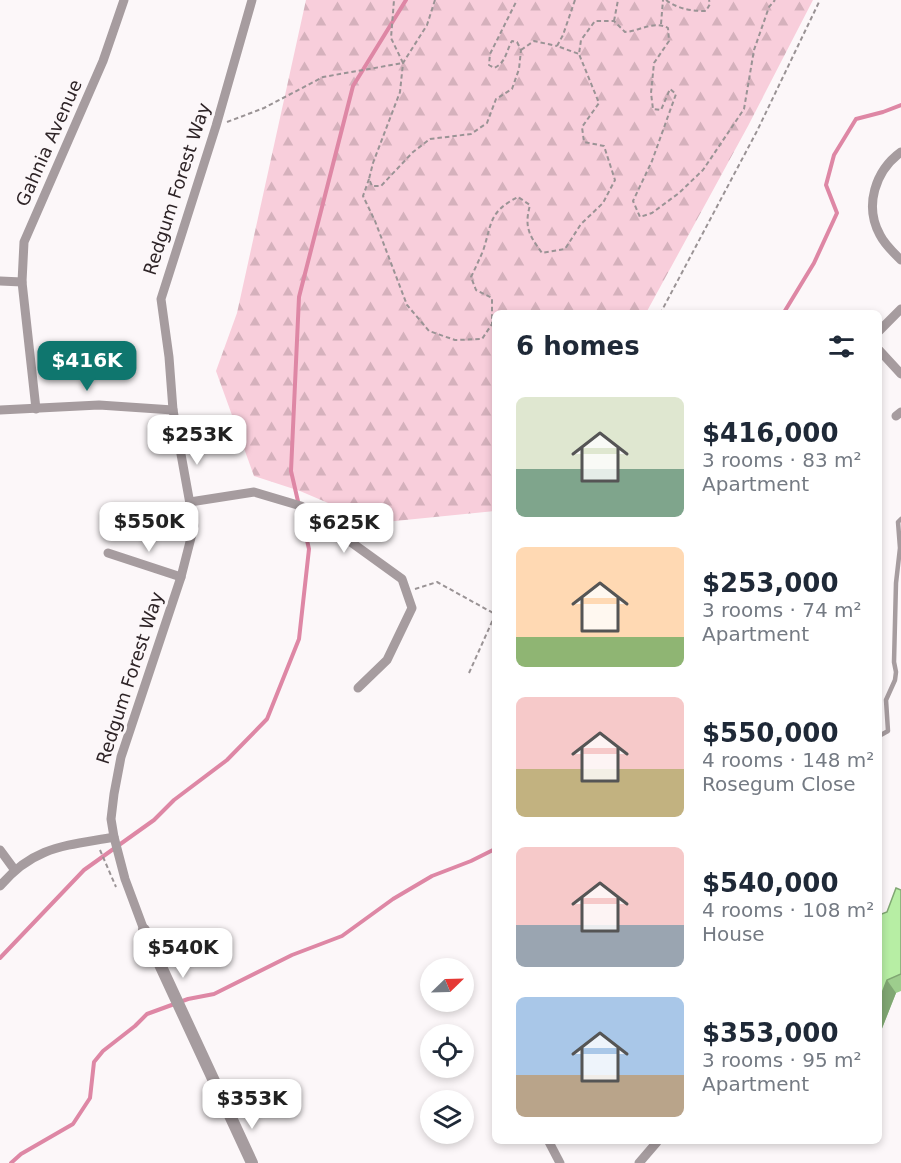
<!DOCTYPE html>
<html lang="en">
<head>
<meta charset="utf-8">
<style>
  :root { --surface:#fff; --page:#f2f2f3; --text:#1f2937; --muted:#747a83; --accent:#0f766e }
  body { margin:0; font-family:"DejaVu Sans",sans-serif; background:var(--page); color:var(--text); height:100vh; display:flex; flex-direction:column; font-size:22px; white-space:nowrap }
  * { box-sizing:border-box; margin:0 }
  p { font-size:20px; color:var(--muted) }
  .icon { flex:none; width:33px; height:33px; fill:none; stroke:currentColor; stroke-width:2; stroke-linecap:round; stroke-linejoin:round }
  .map { position:relative; flex:1; overflow:hidden }
  .details { position:absolute; left:492px; top:310px; width:390px; height:834px; display:flex; flex-direction:column; background:var(--surface); border-radius:9px; box-shadow:0 3px 9px #0003 }
  .details>* { flex:none }
  .needle { width:39px; rotate:67deg }
  .fabs { position:absolute; left:420px; top:958px; display:grid; gap:12px }
  .fabs a { display:grid; place-items:center; width:54px; height:54px; border-radius:50%; background:var(--surface); box-shadow:0 3px 9px #0003; font-size:30px }
  .price { position:absolute; translate:-50% -51px; padding:0 14px; border-radius:12px; background:#fff; color:#222; font-size:20px; line-height:39px; filter:drop-shadow(0 2px 3px #0008) }
  .price::after { content:''; position:absolute; left:50%; top:36px; width:18px; height:14px; margin-left:-9px; background:inherit; clip-path:polygon(0 0,100% 0,50% 100%) }
  .price.selected { background:var(--accent); color:#fff }
  ul { padding:0; list-style:none }
  li { display:flex; align-items:center; gap:18px; height:150px; padding:0 24px }
  li span { display:grid; place-items:center; flex:none; width:168px; height:120px; border-radius:9px; color:#555 }
  li>.icon { margin-inline-start:auto }
  span .icon { width:72px; height:72px; fill:#fffc; stroke-width:1 }
  li b { font-size:26px }
  h2 { display:flex; justify-content:space-between; align-items:center; height:72px; padding:0 24px; font-size:26px }
  .map>svg:first-child { display:block }
</style>
</head>
<body>
<div class="map">
<svg width="901" height="1163" viewBox="0 0 901 1163">
  <defs>
    <pattern id="forest-firs" width="22" height="20" patternUnits="userSpaceOnUse" patternTransform="scale(1.5)"><rect width="22" height="20" fill="#f8cedb"/><path d="M5 1l3.5 6h-7zM16 11l3.5 6h-7z" fill="#d5b1bc"/></pattern>
  </defs>
  <rect width="100%" height="100%" fill="#fcf7f9"/>
  <path fill="url(#forest-firs)" d="M306,0H813L748,126L646,313L495,314V511L375,523L300,491L254,476L216,371L237,313Z"/>
  <g fill="none" stroke-linecap="round" stroke-linejoin="round">
    <g stroke="#de87a5" stroke-width="4">
      <path d="M783,314L814,263L837,213L826,185L834,155L856,119L883,112L901,105"/>
      <path d="M0,958L84,870L154,820L174,800L227,760L267,719L299,639L309,549L291,471L299,297L353,86L406,0"/>
      <path d="M11,1163L21,1154L73,1124L90,1098L94,1062L103,1051L135,1026L147,1014L188,999L214,994L292,955L342,936L393,899L432,876L471,861L495,849"/>
    </g>
    <g stroke="#9a9395" stroke-width="2" stroke-dasharray="4.5 3" stroke-linecap="butt">
      <path d="M435,0L427,25L403,63L400,92L373,163L369,179L372,186H381L413,152L430,139L471,134L487,123L496,99L512,89L519,69L521,50L517,42L512,41C506,51 506,63 494,68L489,65L490,54L517,0"/>
      <path d="M575,0L563,35L557,46L579,54"/>
      <path d="M666,0C678,9 691,11 706,11L710,4L709,0"/>
      <path d="M614,21L618,0"/>
      <path d="M661,24L663,0"/>
      <path d="M521,50L534,41L557,46"/>
      <path d="M227,122L264,108L323,77L403,63L391,38L394,0"/>
      <path d="M369,179L363,196L375,221L407,305L429,331L455,340L482,339L492,324V298L476,290L471,277C475,269 479,260 483,251C492,224 488,212 518,197L530,205C524,227 529,235 542,253L565,249L581,224L603,203L615,180L604,146L584,142L582,127L599,103L579,54L581,40L595,21H614L625,32C640,31 654,20 668,28L669,41L654,63L651,93L653,109L661,110L670,89L676,94L652,161L633,201L640,217L652,213L679,193L703,170L744,109L754,50L769,7L775,0"/>
      <path d="M660,314L757,131L820,0"/>
      <path d="M415,589L437,582L495,614"/>
      <path d="M469,673L495,615"/>
      <path d="M100,850L116,887"/>
    </g>
    <path stroke="#a69c9f" stroke-width="4.5" d="M879,736L888,731L886,700L895,680L896,672L894,662L896,583L900,548L898,522L901,519"/>
    <g stroke="#a69c9f" stroke-width="9">
      <path d="M901,152C875,171 864,206 880,235C885,245 894,253 901,260"/>
      <path d="M0,281L22,282"/>
      <path d="M879,331L901,309"/>
      <path d="M879,350L901,374"/>
      <path d="M36,409L22,282L24,242L103,61L124,0"/>
      <path d="M0,410L99,405L173,410"/>
      <path d="M896,416L901,412"/>
      <path d="M190,502L254,492L301,506L402,579L412,608L387,660L358,688"/>
      <path d="M108,553L181,577"/>
      <path d="M0,850L14,869"/>
      <path d="M0,886C34,846 65,846 114,837"/>
      <path d="M144,930L125,879L114,837L111,819L114,794L121,757L181,577L194,526L173,410L169,357L161,299L216,126L252,0"/>
      <path d="M549,1142L560,1163"/>
      <path d="M639,1163L657,1142"/>
    </g>
    <path stroke="#a69c9f" stroke-width="12" d="M144,930L252,1163"/>
  </g>
  <path fill="#9dcd8d" d="M901,890V991L896,993L879,1036V915L887,912Z"/>
  <path fill="#80a773" d="M887,980L896,993L879,1036V1001Z"/>
  <path fill="#b7eea4" stroke="#80a773" stroke-width="1.5" d="M896,888L901,890V974L887,980L879,1001V915L887,912Z"/>
  <g text-anchor="middle" stroke-width="6" stroke-linejoin="round" paint-order="stroke">
    <g font-size="18" fill="#2e2427" stroke="#fcf7f9">
      <text transform="translate(49 143) rotate(-66)" y="6">Gahnia Avenue</text>
      <text transform="translate(177 189) rotate(-72)" y="6">Redgum Forest Way</text>
      <text transform="translate(130 678) rotate(-72)" y="6">Redgum Forest Way</text>
    </g>
  </g>
</svg>
<div class="fabs">
<a><svg class="needle" viewBox="-14 -14 28 28"><path d="M0-13l5 13h-10z" fill="#e53935"/><path d="M0 13l5-13h-10z" fill="#747a83"/></svg></a>
<a><svg class="icon" aria-label="locate" viewBox="0 0 24 24"><circle cx="12" cy="12" r="6"/><path d="M12 2v4M12 18v4M2 12h4M18 12h4"/></svg></a>
<a><svg class="icon" aria-label="layers" viewBox="0 0 24 24"><path d="M12 4l9 5-9 5-9-5zM3 14l9 5 9-5"/></svg></a>
</div>
<b class="price selected" style="left:87px;top:392px">$416K</b>
<b class="price" style="left:197px;top:466px">$253K</b>
<b class="price" style="left:149px;top:553px">$550K</b>
<b class="price" style="left:344px;top:554px">$625K</b>
<b class="price" style="left:183px;top:979px">$540K</b>
<b class="price" style="left:252px;top:1130px">$353K</b>
<section class="details">
<h2>6 homes<svg class="icon" aria-label="filters" viewBox="0 0 24 24"><path d="M4 7h16M4 17h16"/><circle cx="9" cy="7" r="2"/><circle cx="15" cy="17" r="2"/></svg></h2>
<ul>
<li><span style="background:linear-gradient(#dfe7d0 60%,#7fa58c 0)"><svg class="icon" aria-label="home" viewBox="0 0 24 24"><path d="M3 11l9-7 9 7M6 9v11h12V9"/></svg></span><div><b>$416,000</b><p>3 rooms · 83 m²</p><p>Apartment</p></div></li>
<li><span style="background:linear-gradient(#ffd9b3 75%,#8fb573 0)"><svg class="icon" aria-label="home" viewBox="0 0 24 24"><path d="M3 11l9-7 9 7M6 9v11h12V9"/></svg></span><div><b>$253,000</b><p>3 rooms · 74 m²</p><p>Apartment</p></div></li>
<li><span style="background:linear-gradient(#f6c9c9 60%,#c2b280 0)"><svg class="icon" aria-label="home" viewBox="0 0 24 24"><path d="M3 11l9-7 9 7M6 9v11h12V9"/></svg></span><div><b>$550,000</b><p>4 rooms · 148 m²</p><p>Rosegum Close</p></div></li>
<li><span style="background:linear-gradient(#f6c9c9 65%,#9aa5b1 0)"><svg class="icon" aria-label="home" viewBox="0 0 24 24"><path d="M3 11l9-7 9 7M6 9v11h12V9"/></svg></span><div><b>$540,000</b><p>4 rooms · 108 m²</p><p>House</p></div></li>
<li><span style="background:linear-gradient(#a9c7e8 65%,#b9a48a 0)"><svg class="icon" aria-label="home" viewBox="0 0 24 24"><path d="M3 11l9-7 9 7M6 9v11h12V9"/></svg></span><div><b>$353,000</b><p>3 rooms · 95 m²</p><p>Apartment</p></div></li>
</ul>
</section>
</div>
</body>
</html>
